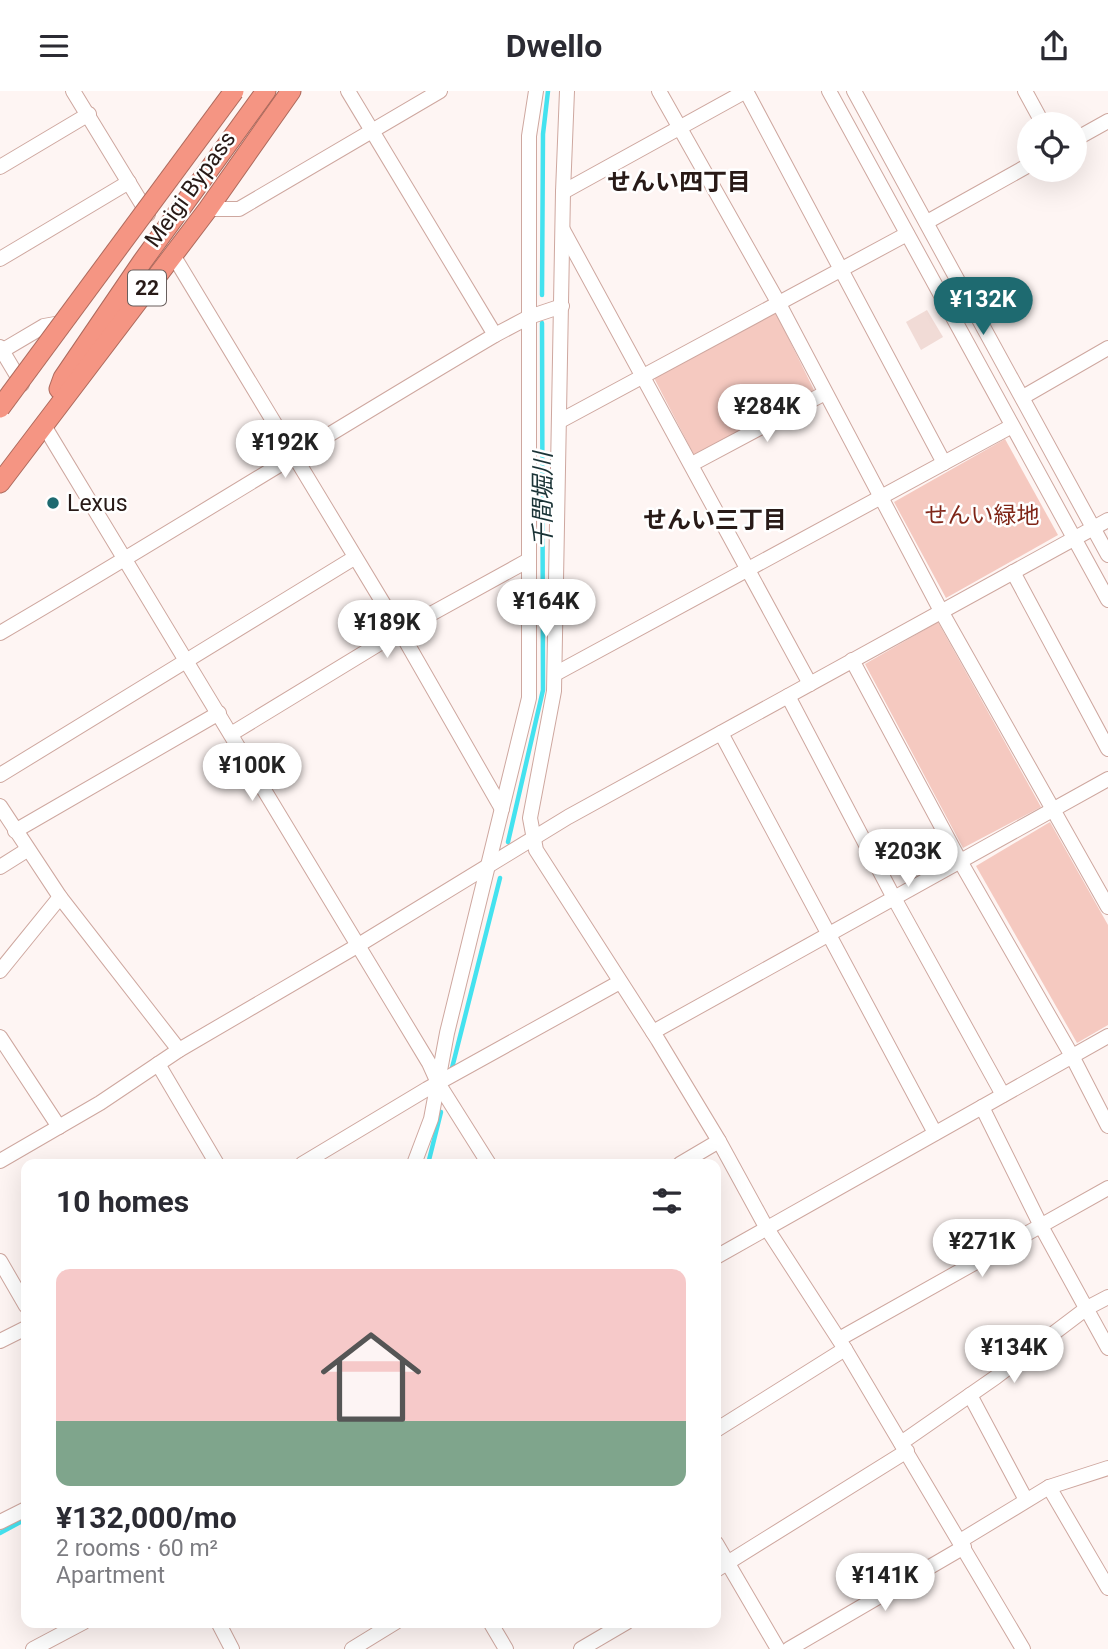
<!DOCTYPE html>
<html lang="en">
<head>
<meta charset="utf-8">
<style>
  :root { --surface:#fff; --page:#f2f2f3; --text:#2b2b33; --muted:#7c7c81; --accent:#1e6a70 }
  body { margin:0; font-family:Roboto,"Noto Sans JP",sans-serif; background:var(--page); color:var(--text); height:100vh; display:flex; flex-direction:column; font-size:26px; white-space:nowrap }
  * { box-sizing:border-box; margin:0 }
  p { font-size:23px; color:var(--muted) }
  .icon { flex:none; width:38px; height:38px; fill:none; stroke:currentColor; stroke-width:2; stroke-linecap:round; stroke-linejoin:round }
  .map { position:relative; flex:1; overflow:hidden }
  .panel { position:absolute; left:21px; top:1068px; width:700px; height:469px; display:flex; flex-direction:column; background:var(--surface); border-radius:14px; box-shadow:0 7px 28px #0002 }
  .panel>* { flex:none }
  .controls { position:absolute; left:1017px; top:21px; display:grid; gap:14px }
  .controls a { display:grid; place-items:center; width:70px; height:70px; border-radius:50%; background:var(--surface); box-shadow:0 7px 28px #0002; font-size:35px }
  .price { position:absolute; translate:-50% -60px; padding:0 16px; border-radius:24px; background:#fff; color:#222; font-size:23px; line-height:46px; filter:drop-shadow(0 2px 4px #0008) }
  .price::after { content:''; position:absolute; left:50%; top:42px; width:21px; height:16px; margin-left:-10px; background:inherit; clip-path:polygon(0 0,100% 0,50% 100%) }
  .price.on { background:var(--accent); color:#fff }
  ul { padding:0; list-style:none }
  li { display:grid; align-content:center; gap:14px; height:371px; padding:0 35px }
  li span { display:grid; place-items:center; height:217px; border-radius:14px; color:#555 }
  li>.icon { margin-inline-start:auto }
  span .icon { width:126px; height:126px; fill:#fffc; stroke-width:1 }
  li b { font-size:30px }
  h2 { display:flex; justify-content:space-between; align-items:center; height:84px; padding:0 35px; font-size:30px }
  header { display:flex; justify-content:space-between; align-items:center; height:91px; padding:0 35px; background:var(--surface); font-size:32px; font-weight:700 }
  .map>svg:first-child { display:block }
</style>
</head>
<body>
<header><svg class="icon" aria-label="menu" viewBox="0 0 24 24"><path d="M4 6h16M4 12h16M4 18h16"/></svg>Dwello<svg class="icon" aria-label="share" viewBox="0 0 24 24"><path d="M12 15V3M7 8l5-5 5 5M5 13v7h14v-7"/></svg></header>
<div class="map">
<svg width="1108" height="1558" viewBox="0 0 1108 1558">
  <rect width="100%" height="100%" fill="#fef5f3"/>
  <g fill="#f5c9c0">
    <path d="M775,220L814,299L694,364L653,285Z"/>
    <path d="M1005,348L1058,444L946,507L894,411Z"/>
    <path d="M938,531L1041,716L963,757L865,573Z"/>
    <path d="M1050,731L1108,834V934L1077,952L976,775Z"/>
  </g>
  <g fill="none" stroke-linecap="round" stroke-linejoin="round">
    <g stroke="#44e2ef" stroke-width="4.5">
      <path d="M542,204L543,43L548,0"/>
      <path d="M508,751L543,599L542,232"/>
      <path d="M452,977L500,787"/>
      <path d="M428,1073L441,1021"/>
      <path d="M0,1442L26,1428"/>
    </g>
  </g>
  <path fill="#f1dbd6" d="M927,219L943,246L921,259L906,231Z"/>
  <g fill="none" stroke-linecap="round" stroke-linejoin="round">
    <defs>
      <g id="minor">
        <path d="M73,0L148,123"/>
        <path d="M348,0L495,244"/>
        <path d="M567,0L563,101L554,600L530,727L536,759L658,949L719,1050L766,1136L845,1258L1023,1558"/>
        <path d="M659,0L778,211L941,520L1108,816"/>
        <path d="M746,0L944,372"/>
        <path d="M829,0L1108,509"/>
        <path d="M854,0L1108,464"/>
        <path d="M1025,0L1043,33"/>
        <path d="M1074,49L1108,30"/>
        <path d="M0,76L89,23"/>
        <path d="M563,101L746,0"/>
        <path d="M208,118H239L440,0"/>
        <path d="M927,131L1029,74"/>
        <path d="M563,139L810,593"/>
        <path d="M173,164L400,540L502,718"/>
        <path d="M0,168L129,91"/>
        <path d="M0,256L22,293"/>
        <path d="M0,261L44,235L66,231"/>
        <path d="M1023,306L1108,257"/>
        <path d="M560,330L907,143"/>
        <path d="M43,333L429,972L438,992L489,1073"/>
        <path d="M692,373L825,302"/>
        <path d="M1013,481L1108,658"/>
        <path d="M0,542C166,445 329,342 495,244L529,226L562,215"/>
        <path d="M852,569L960,770L1072,965L1108,1035"/>
        <path d="M555,583L1012,335"/>
        <path d="M788,605L894,807L1003,1004"/>
        <path d="M721,642L935,1042"/>
        <path d="M231,643L400,540L527,470"/>
        <path d="M0,684L354,467"/>
        <path d="M0,715L60,806L179,959"/>
        <path d="M15,740L219,622"/>
        <path d="M0,776L27,759"/>
        <path d="M0,880L60,806"/>
        <path d="M653,941L1108,688"/>
        <path d="M0,946L59,1036"/>
        <path d="M158,973L217,1073"/>
        <path d="M982,1016L1041,1135L1108,1257"/>
        <path d="M0,1070L100,1012L179,959L357,855L568,726L1108,429"/>
        <path d="M302,1073L427,998L620,891"/>
        <path d="M414,1073L431,1028L447,942L529,607V45L536,0"/>
        <path d="M680,1073L719,1050"/>
        <path d="M716,1166L1108,945"/>
        <path d="M0,1170L26,1215"/>
        <path d="M839,1248L1108,1097"/>
        <path d="M0,1250L26,1237"/>
        <path d="M970,1304L1026,1409"/>
        <path d="M716,1339L845,1258"/>
        <path d="M901,1352L996,1286L1087,1217L1108,1206"/>
        <path d="M1049,1396L1108,1497"/>
        <path d="M0,1431L26,1418"/>
        <path d="M960,1450L1049,1396L1108,1377"/>
        <path d="M716,1452L778,1558"/>
        <path d="M716,1479L907,1360"/>
        <path d="M218,1531L232,1558"/>
        <path d="M490,1531L506,1558"/>
        <path d="M33,1558L84,1531"/>
        <path d="M352,1558L396,1531"/>
        <path d="M581,1558L627,1531"/>
        <path d="M789,1558L964,1456"/>
      </g>
      <g id="highway">
        <path d="M59,298L63,287L142,171L266,0"/>
        <path d="M0,392L208,118L291,0"/>
      </g>
    </defs>
    <use href="#minor" stroke="#cea79f" stroke-width="16"/>
    <use href="#highway" stroke="#ad6a5d" stroke-width="21"/>
    <use href="#minor" stroke="#fff" stroke-width="14"/>
    <use href="#highway" stroke="#f59583" stroke-width="19"/>
    <defs>
      <path id="highway-bridge" d="M0,317L234,0"/>
    </defs>
    <use href="#highway-bridge" stroke="#ad6a5d" stroke-width="21" stroke-linecap="butt"/>
    <use href="#highway-bridge" stroke="#f59583" stroke-width="19"/>
  </g>
  <circle fill="#1e6a70" stroke="#fff" stroke-width="2.5" cx="53" cy="412" r="7"/>
  <g text-anchor="middle" stroke-width="5" stroke-linejoin="round" paint-order="stroke">
    <rect fill="#fff" stroke="#685f5d" stroke-width="2" x="128" y="179.5" width="38" height="35" rx="5"/>
    <g font-size="21" font-weight="bold" fill="#281a17">
      <text x="147" y="204">22</text>
    </g>
    <g font-size="23" fill="#281a17" stroke="#fff">
      <text transform="translate(190 98) rotate(-54)" y="8">Meigi Bypass</text>
    </g>
    <g font-size="23" fill="#281a17" stroke="#fff" text-anchor="start">
      <text x="67" y="420">Lexus</text>
    </g>
    <g font-size="23" fill="#7f2517" stroke="#fff">
      <text x="982" y="432">せんい緑地</text>
    </g>
    <g font-size="24" font-weight="bold" fill="#281a17" stroke="#fff">
      <text x="679" y="99">せんい四丁目</text>
      <text x="715" y="437">せんい三丁目</text>
    </g>
    <g font-size="24" font-style="italic" fill="#1a3336" stroke="#fff">
      <text transform="translate(543 409) rotate(-90)" y="8">千間堀川</text>
    </g>
  </g>
</svg>
<div class="controls">
<a><svg class="icon" aria-label="locate" viewBox="0 0 24 24"><circle cx="12" cy="12" r="6"/><path d="M12 2v4M12 18v4M2 12h4M18 12h4"/></svg></a>
</div>
<b class="price on" style="left:983px;top:246px">¥132K</b>
<b class="price" style="left:767px;top:353px">¥284K</b>
<b class="price" style="left:285px;top:389px">¥192K</b>
<b class="price" style="left:546px;top:548px">¥164K</b>
<b class="price" style="left:387px;top:569px">¥189K</b>
<b class="price" style="left:252px;top:712px">¥100K</b>
<b class="price" style="left:908px;top:798px">¥203K</b>
<b class="price" style="left:982px;top:1188px">¥271K</b>
<b class="price" style="left:1014px;top:1294px">¥134K</b>
<b class="price" style="left:885px;top:1522px">¥141K</b>
<section class="panel">
<h2>10 homes<svg class="icon" aria-label="filters" viewBox="0 0 24 24"><path d="M4 7h16M4 17h16"/><circle cx="9" cy="7" r="2"/><circle cx="15" cy="17" r="2"/></svg></h2>
<ul>
<li><span style="background:linear-gradient(#f6c9c9 70%,#7fa58c 0)"><svg class="icon" aria-label="home" viewBox="0 0 24 24"><path d="M3 11l9-7 9 7M6 9v11h12V9"/></svg></span><div><b>¥132,000/mo</b><p>2 rooms · 60 m²</p><p>Apartment</p></div></li>
</ul>
</section>
</div>
</body>
</html>
